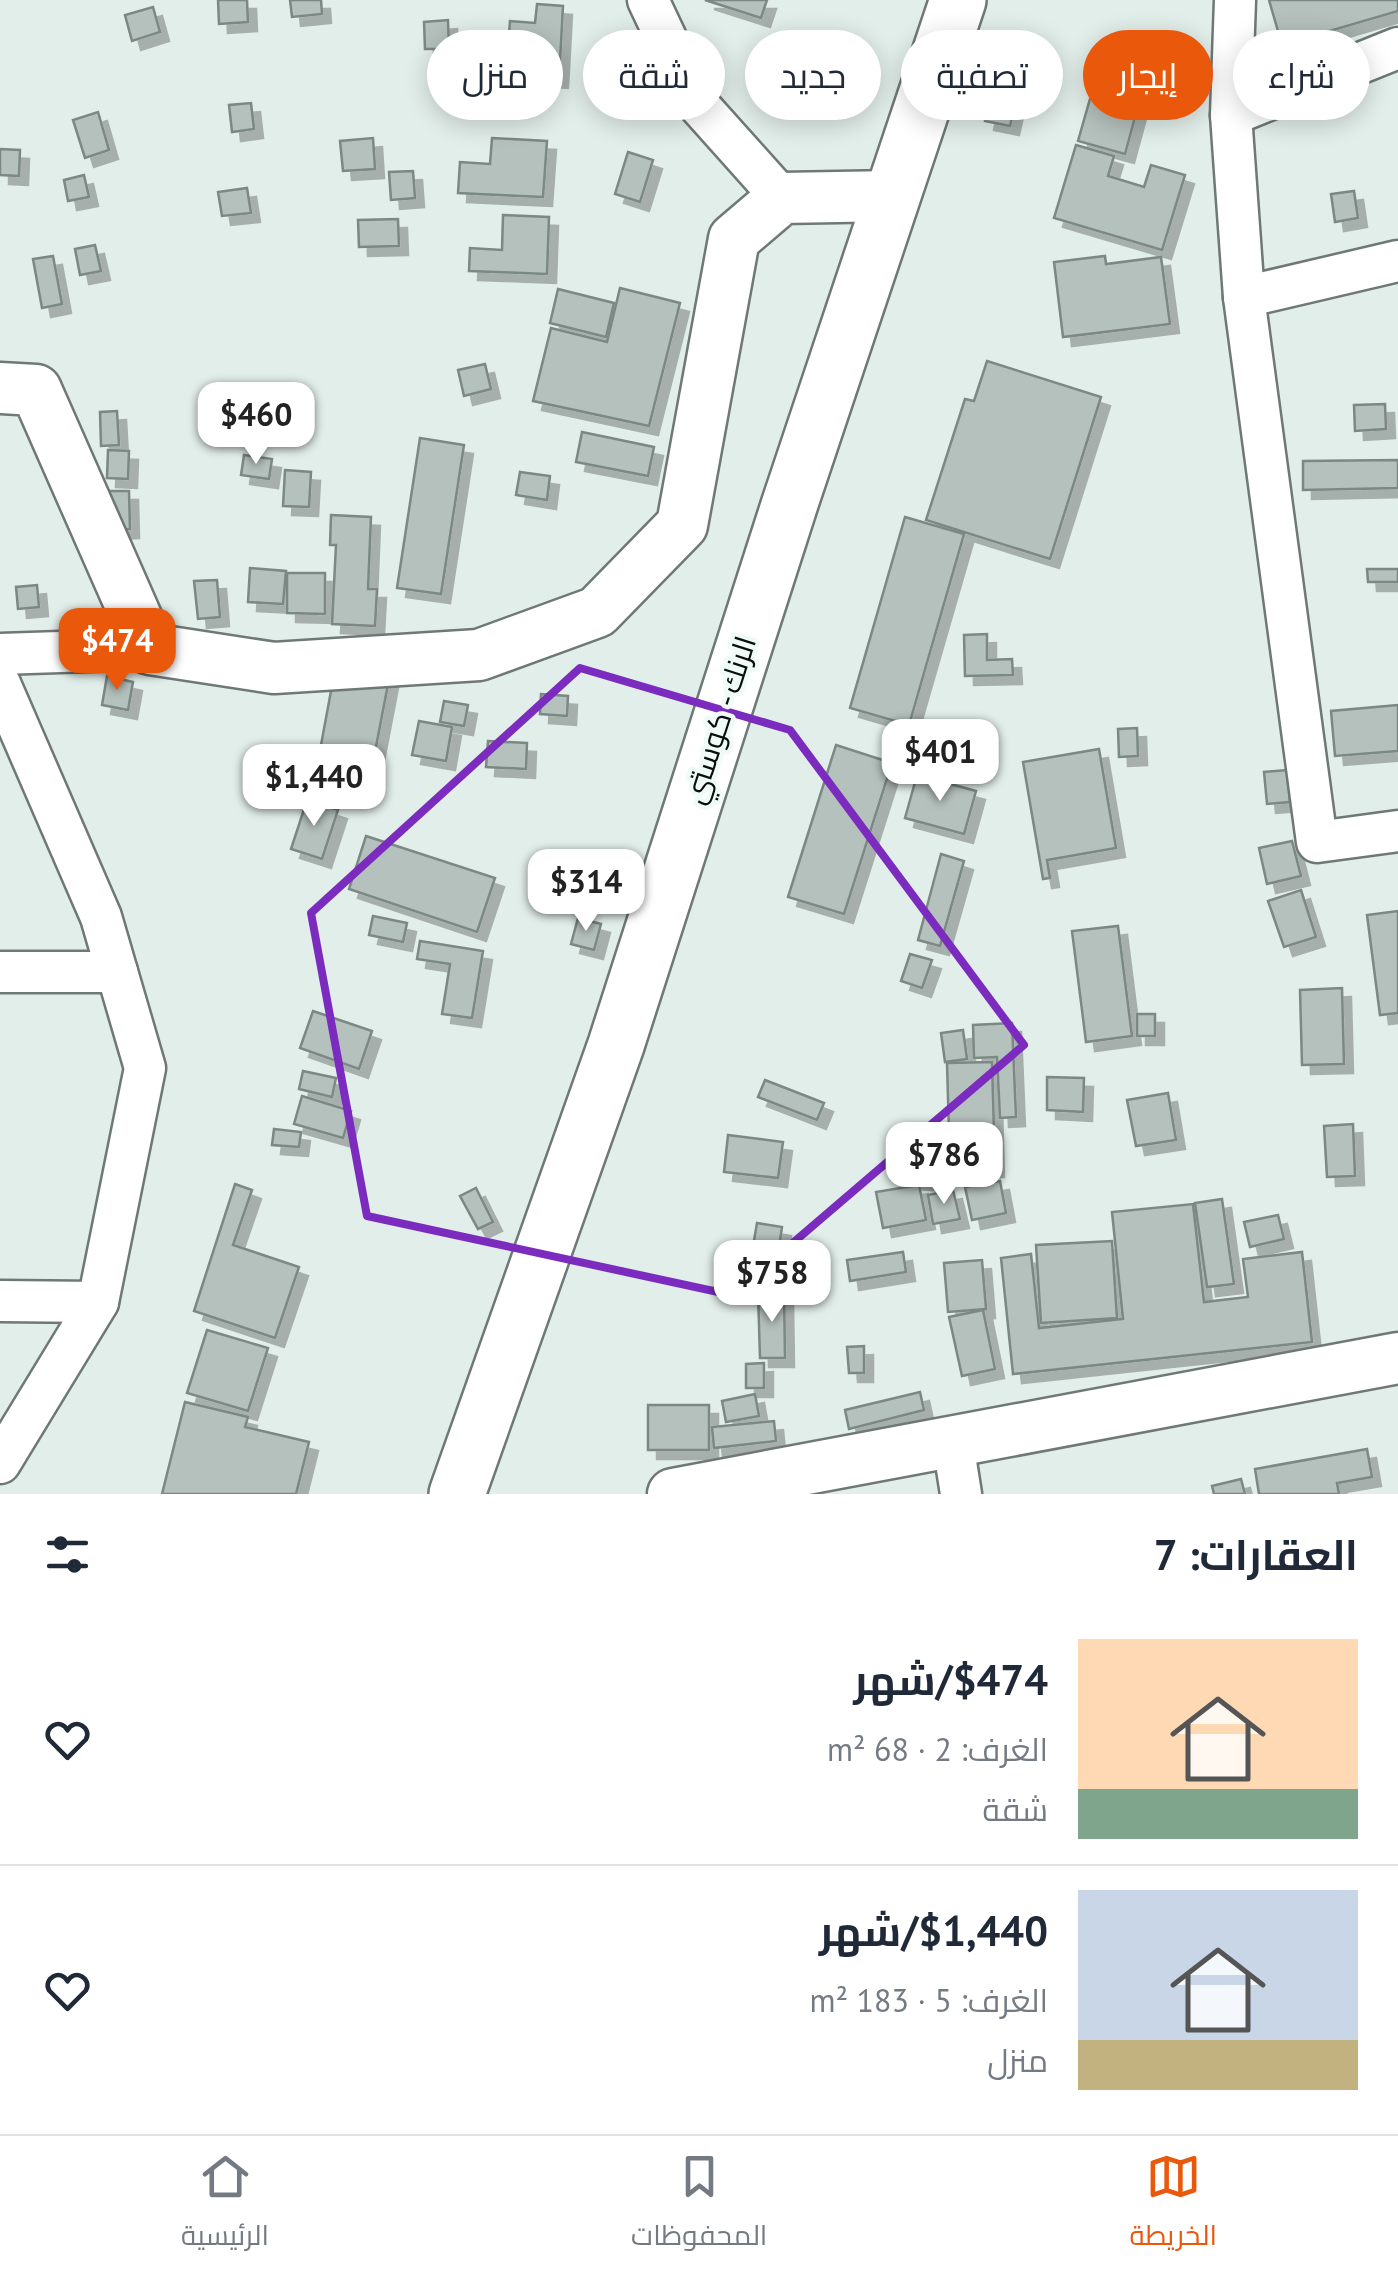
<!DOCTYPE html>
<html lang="ar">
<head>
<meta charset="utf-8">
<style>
  :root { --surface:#fff; --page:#f2f2f3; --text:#1f2937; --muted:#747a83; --line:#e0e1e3; --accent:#ea580c }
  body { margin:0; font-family:"PT Sans",Cairo,sans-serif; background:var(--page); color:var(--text); direction:rtl; height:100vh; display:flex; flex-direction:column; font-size:38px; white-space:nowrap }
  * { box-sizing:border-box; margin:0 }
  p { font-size:32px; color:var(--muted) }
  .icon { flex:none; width:55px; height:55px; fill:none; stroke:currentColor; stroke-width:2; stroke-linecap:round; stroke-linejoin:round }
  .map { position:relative; height:1494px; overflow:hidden; direction:ltr }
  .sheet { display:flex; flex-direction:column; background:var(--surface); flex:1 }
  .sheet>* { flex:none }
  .hud { position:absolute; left:30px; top:30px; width:1340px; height:90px; direction:rtl; display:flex; gap:20px }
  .price { position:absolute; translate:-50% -85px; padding:0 22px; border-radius:20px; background:#fff; color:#222; font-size:32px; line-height:65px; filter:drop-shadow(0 2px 5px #0008) }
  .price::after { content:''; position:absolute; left:50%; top:60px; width:30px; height:22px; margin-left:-15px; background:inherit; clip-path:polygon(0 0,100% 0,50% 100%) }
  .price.on { background:var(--accent); color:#fff }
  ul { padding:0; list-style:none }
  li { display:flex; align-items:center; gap:30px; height:250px; padding:0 40px }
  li+li { border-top:2px solid var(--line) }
  li span { display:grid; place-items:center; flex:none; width:280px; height:200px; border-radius:0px; color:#555 }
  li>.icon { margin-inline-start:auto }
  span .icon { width:120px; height:120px; fill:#fffc; stroke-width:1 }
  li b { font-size:42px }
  h2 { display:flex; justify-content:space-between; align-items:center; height:120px; padding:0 40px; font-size:42px }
  .tag { padding:0 35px; border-radius:45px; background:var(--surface); box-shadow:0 5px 25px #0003; font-size:35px; line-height:90px }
  .tag.on { background:var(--accent); color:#fff }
  .tabs { display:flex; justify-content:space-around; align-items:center; height:140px; border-top:2px solid var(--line); background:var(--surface); font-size:28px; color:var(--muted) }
  .tabs a { display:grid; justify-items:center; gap:5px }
  .tabs .on { color:var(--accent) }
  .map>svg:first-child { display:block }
</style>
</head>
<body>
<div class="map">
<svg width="1398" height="1494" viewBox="0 0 1398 1494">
  <defs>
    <filter id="shadow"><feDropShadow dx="9" dy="9" stdDeviation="0" flood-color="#0004"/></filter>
  </defs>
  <rect width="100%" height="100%" fill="#e2eeea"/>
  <g fill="#b5c1bd" stroke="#7c8884" stroke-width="2.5" filter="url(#shadow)">
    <path d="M218,0H247L248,22L219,24Z"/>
    <path d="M290,0H321L322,14L292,17Z"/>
    <path d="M705,0H767L761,18Z"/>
    <path d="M1269,0H1398V11L1282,45Z"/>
    <path d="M537,4L563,6L559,79L506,75L510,21L535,23Z"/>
    <path d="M153,7L160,32L132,41L125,15Z"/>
    <path d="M448,20L449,49H425L424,22Z"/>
    <path d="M1104,50L1150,62L1125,154L1078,141Z"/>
    <path d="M991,93L1016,99L1010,126L985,121Z"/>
    <path d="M251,103L254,129L232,132L229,105Z"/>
    <path d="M98,112L109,150L85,158L73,120Z"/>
    <path d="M373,138L375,169L343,171L340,141Z"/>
    <path d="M492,138L547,141L543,197L458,193L460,162L490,164Z"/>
    <path d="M1076,145L1114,156L1108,176L1144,187L1151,165L1185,175L1162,250L1054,218Z"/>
    <path d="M0,149L20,150L19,176L0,175Z"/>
    <path d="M628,152L653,160L640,202L615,194Z"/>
    <path d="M413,171L415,198L391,200L389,172Z"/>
    <path d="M84,175L89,197L68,201L64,180Z"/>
    <path d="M247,188L251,213L222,216L218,192Z"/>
    <path d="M1354,191L1358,218L1335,222L1331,194Z"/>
    <path d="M503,215L549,217L547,274L469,271L470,248L502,250Z"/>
    <path d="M398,219L399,246L359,247L358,220Z"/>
    <path d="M95,245L101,271L80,275L75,249Z"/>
    <path d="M53,256L62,304L42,308L33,259Z"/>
    <path d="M1105,256L1106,264L1161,257L1170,324L1063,337L1054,262Z"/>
    <path d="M620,288L680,303L649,426L533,401L551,328L607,342Z"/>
    <path d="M558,289L614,303L606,337L550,323Z"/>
    <path d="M987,361L1101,397L1050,559L926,520L965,399L974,401Z"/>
    <path d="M485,364L491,389L464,396L458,370Z"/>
    <path d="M1385,404L1386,429L1355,431L1354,405Z"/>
    <path d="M117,411L119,445L101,446L100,412Z"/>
    <path d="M582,432L654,447L648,476L576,462Z"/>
    <path d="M420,438L464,445L441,594L397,588Z"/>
    <path d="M108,450L129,451L128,479L107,478Z"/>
    <path d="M244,455L272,459L269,479L241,475Z"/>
    <path d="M1398,460V488L1303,490V461Z"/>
    <path d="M285,470L311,472L309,507L283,506Z"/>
    <path d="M520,472L550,476L547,500L516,495Z"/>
    <path d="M105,491H129L130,529L105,530Z"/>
    <path d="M331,515L371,517L368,589H377L375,626L332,624L336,545H330Z"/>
    <path d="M905,517L964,534L909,725L850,708Z"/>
    <path d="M250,568L286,571L283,604L248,602Z"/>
    <path d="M1367,569H1398V582H1368Z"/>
    <path d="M287,573H325V614L287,613Z"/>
    <path d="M217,580L220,617L198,619L194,581Z"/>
    <path d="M37,585L39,607L18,609L16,587Z"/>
    <path d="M987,634V660L1012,659L1013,675L965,676L964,635Z"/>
    <path d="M336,664L390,674L369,783L316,772Z"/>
    <path d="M107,676L133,682L128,710L102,705Z"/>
    <path d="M541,694L568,696L567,716L540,714Z"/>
    <path d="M444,701L468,705L464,726L440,722Z"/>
    <path d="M1398,705V751L1335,756L1331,711Z"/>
    <path d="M419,721L452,727L446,761L412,755Z"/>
    <path d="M1137,728L1138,756L1119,757L1118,729Z"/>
    <path d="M488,741L527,743L526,769L486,767Z"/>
    <path d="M836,745L892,763L844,914L788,897Z"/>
    <path d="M1099,749L1116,848L1047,860L1050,878L1043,879L1023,762Z"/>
    <path d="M1287,770L1290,802L1267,804L1264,772Z"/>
    <path d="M917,775L976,791L964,834L905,818Z"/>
    <path d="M307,800L338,810L322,859L291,849Z"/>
    <path d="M366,836L495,878L477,932L349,889Z"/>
    <path d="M1292,841L1301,876L1267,884L1259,848Z"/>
    <path d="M941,854L964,861L940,946L918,940Z"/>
    <path d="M1301,890L1316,937L1284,947L1268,901Z"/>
    <path d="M1398,911V1013L1380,1015L1367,915Z"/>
    <path d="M373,916L407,923L403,942L369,935Z"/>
    <path d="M578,918L601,924L594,950L571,944Z"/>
    <path d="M1118,926L1132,1036L1086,1042L1072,931Z"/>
    <path d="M420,941L483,951L472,1018L442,1014L450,964L417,959Z"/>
    <path d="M910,954L932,960L922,988L901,981Z"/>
    <path d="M1342,988L1344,1064L1302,1065L1300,990Z"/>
    <path d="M313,1011L372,1031L359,1069L300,1048Z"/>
    <rect x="1137" y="1014" width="18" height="22"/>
    <path d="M1012,1023L1016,1117L1000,1118L997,1057L974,1058L973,1025Z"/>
    <path d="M963,1030L967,1059L945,1062L941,1033Z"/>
    <path d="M992,1062L995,1168L950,1169L947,1063Z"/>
    <path d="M303,1071L336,1078L332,1097L299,1089Z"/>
    <path d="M1047,1077L1084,1078L1083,1112L1047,1110Z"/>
    <path d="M765,1080L824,1103L817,1120L758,1097Z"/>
    <path d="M1168,1093L1176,1140L1136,1146L1127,1100Z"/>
    <path d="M302,1096L351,1111L343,1138L294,1124Z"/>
    <path d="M1353,1124L1355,1176L1327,1177L1324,1126Z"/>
    <path d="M274,1129L301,1132L299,1147L272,1145Z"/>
    <path d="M728,1135L783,1142L778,1178L724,1172Z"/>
    <path d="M899,1136L936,1138L933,1182L896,1179Z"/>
    <path d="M1000,1181L1006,1213L972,1220L965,1187Z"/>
    <path d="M235,1184L252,1190L233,1245L299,1267L275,1338L194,1311Z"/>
    <path d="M919,1185L926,1220L883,1228L876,1192Z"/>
    <path d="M476,1188L493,1222L478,1229L460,1196Z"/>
    <path d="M953,1190L960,1219L933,1224L928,1195Z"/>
    <path d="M1222,1199L1234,1284L1207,1287L1195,1203Z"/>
    <path d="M1193,1204L1204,1302L1248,1297L1243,1259L1302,1252L1312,1342L1013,1374L1001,1258L1031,1254L1039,1328L1123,1319L1112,1212Z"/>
    <path d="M1278,1215L1284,1239L1250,1247L1244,1222Z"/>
    <path d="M757,1223L782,1227L776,1268L750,1264Z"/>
    <path d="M1112,1241L1117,1318L1041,1323L1036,1245Z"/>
    <path d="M903,1252L906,1272L850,1281L847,1260Z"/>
    <path d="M982,1260L986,1309L948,1312L944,1263Z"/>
    <path d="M758,1292H784L785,1358H760Z"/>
    <path d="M983,1310L995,1369L962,1376L949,1317Z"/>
    <path d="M207,1330L268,1348L248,1411L187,1393Z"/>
    <path d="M864,1346V1373H849L847,1347Z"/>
    <path d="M764,1363V1388H746V1364Z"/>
    <path d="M920,1392L924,1410L849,1429L845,1410Z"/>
    <path d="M755,1394L759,1416L726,1422L722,1401Z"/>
    <path d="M185,1402L248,1417L245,1427L309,1442L296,1494H162Z"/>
    <rect x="648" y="1405" width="61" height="45"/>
    <path d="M774,1421L776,1441L714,1448L712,1427Z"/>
    <path d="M1367,1449L1372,1477L1337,1483L1339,1494H1259L1255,1469Z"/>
    <path d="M1241,1479L1245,1494H1214L1212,1486Z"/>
  </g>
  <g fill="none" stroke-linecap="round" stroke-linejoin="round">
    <defs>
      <g id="minor">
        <path d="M648,0L696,102L782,198"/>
        <path d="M1235,0L1231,115L1244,297L1317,842L1398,831"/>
        <path d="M1231,115L1398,48"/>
        <path d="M1244,297L1398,261"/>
        <path d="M0,654L150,649"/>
        <path d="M0,684L101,917L145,1068L98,1302L0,1463"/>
        <path d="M0,972H117"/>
        <path d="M0,1301L98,1302"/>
        <path d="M953,1443L961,1494"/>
      </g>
      <g id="tertiary">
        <path d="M0,388L36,390L150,649L274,668L479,655L597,612L682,525L734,239L782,198L893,196"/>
        <path d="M673,1494L1398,1358"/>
      </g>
      <path id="primary" d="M457,1494L616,1045L789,506L958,0"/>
    </defs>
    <use href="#minor" stroke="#6e7976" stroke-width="45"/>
    <use href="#tertiary" stroke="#6e7976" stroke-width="55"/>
    <use href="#primary" stroke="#6e7976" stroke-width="60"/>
    <use href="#minor" stroke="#fff" stroke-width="40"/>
    <use href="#tertiary" stroke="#fff" stroke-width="50"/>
    <use href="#primary" stroke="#fff" stroke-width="55"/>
  </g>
  <path fill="none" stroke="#7b2cbf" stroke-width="8" stroke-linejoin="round" d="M580,668L790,730L1024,1045L732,1295L367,1216L311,913Z"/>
  <g text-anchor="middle" stroke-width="9" stroke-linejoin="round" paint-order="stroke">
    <g font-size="30" fill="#090d0b" stroke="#effbf7">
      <text transform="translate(720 720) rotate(-72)" y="10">الرنك - كوستي</text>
    </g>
  </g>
</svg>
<b class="price" style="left:256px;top:467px">$460</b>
<b class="price on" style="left:117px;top:693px">$474</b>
<b class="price" style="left:940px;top:804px">$401</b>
<b class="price" style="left:314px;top:829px">$1,440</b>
<b class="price" style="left:586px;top:934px">$314</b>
<b class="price" style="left:944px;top:1207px">$786</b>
<b class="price" style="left:772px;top:1325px">$758</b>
<div class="hud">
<a class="tag">شراء</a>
<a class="tag on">إيجار</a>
<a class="tag">تصفية</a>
<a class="tag">جديد</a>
<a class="tag">شقة</a>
<a class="tag">منزل</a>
</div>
</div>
<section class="sheet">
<h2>العقارات: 7<svg class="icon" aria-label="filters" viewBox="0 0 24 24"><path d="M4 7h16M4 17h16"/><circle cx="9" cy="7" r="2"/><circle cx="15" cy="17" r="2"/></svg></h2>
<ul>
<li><span style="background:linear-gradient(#ffd9b3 75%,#7fa58c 0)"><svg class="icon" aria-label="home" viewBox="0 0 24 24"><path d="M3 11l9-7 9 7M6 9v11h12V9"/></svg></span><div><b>$474/شهر</b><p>الغرف: 2 · 68 m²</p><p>شقة</p></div><svg class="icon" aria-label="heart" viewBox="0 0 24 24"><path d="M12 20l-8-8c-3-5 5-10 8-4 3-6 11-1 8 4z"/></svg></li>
<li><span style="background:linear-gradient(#c9d6e8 75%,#c2b280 0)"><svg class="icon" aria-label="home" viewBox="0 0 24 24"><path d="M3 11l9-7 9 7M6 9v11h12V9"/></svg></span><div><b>$1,440/شهر</b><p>الغرف: 5 · 183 m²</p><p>منزل</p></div><svg class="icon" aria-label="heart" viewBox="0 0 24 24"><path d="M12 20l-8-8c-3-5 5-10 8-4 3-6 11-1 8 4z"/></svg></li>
</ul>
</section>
<nav class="tabs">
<a class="on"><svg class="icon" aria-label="map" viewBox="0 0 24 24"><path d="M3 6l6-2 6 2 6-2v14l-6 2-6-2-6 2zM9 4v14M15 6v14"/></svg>الخريطة</a>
<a><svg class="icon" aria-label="saved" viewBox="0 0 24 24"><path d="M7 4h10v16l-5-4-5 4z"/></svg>المحفوظات</a>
<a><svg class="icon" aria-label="home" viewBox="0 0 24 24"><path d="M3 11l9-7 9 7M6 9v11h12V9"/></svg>الرئيسية</a>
</nav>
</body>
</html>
